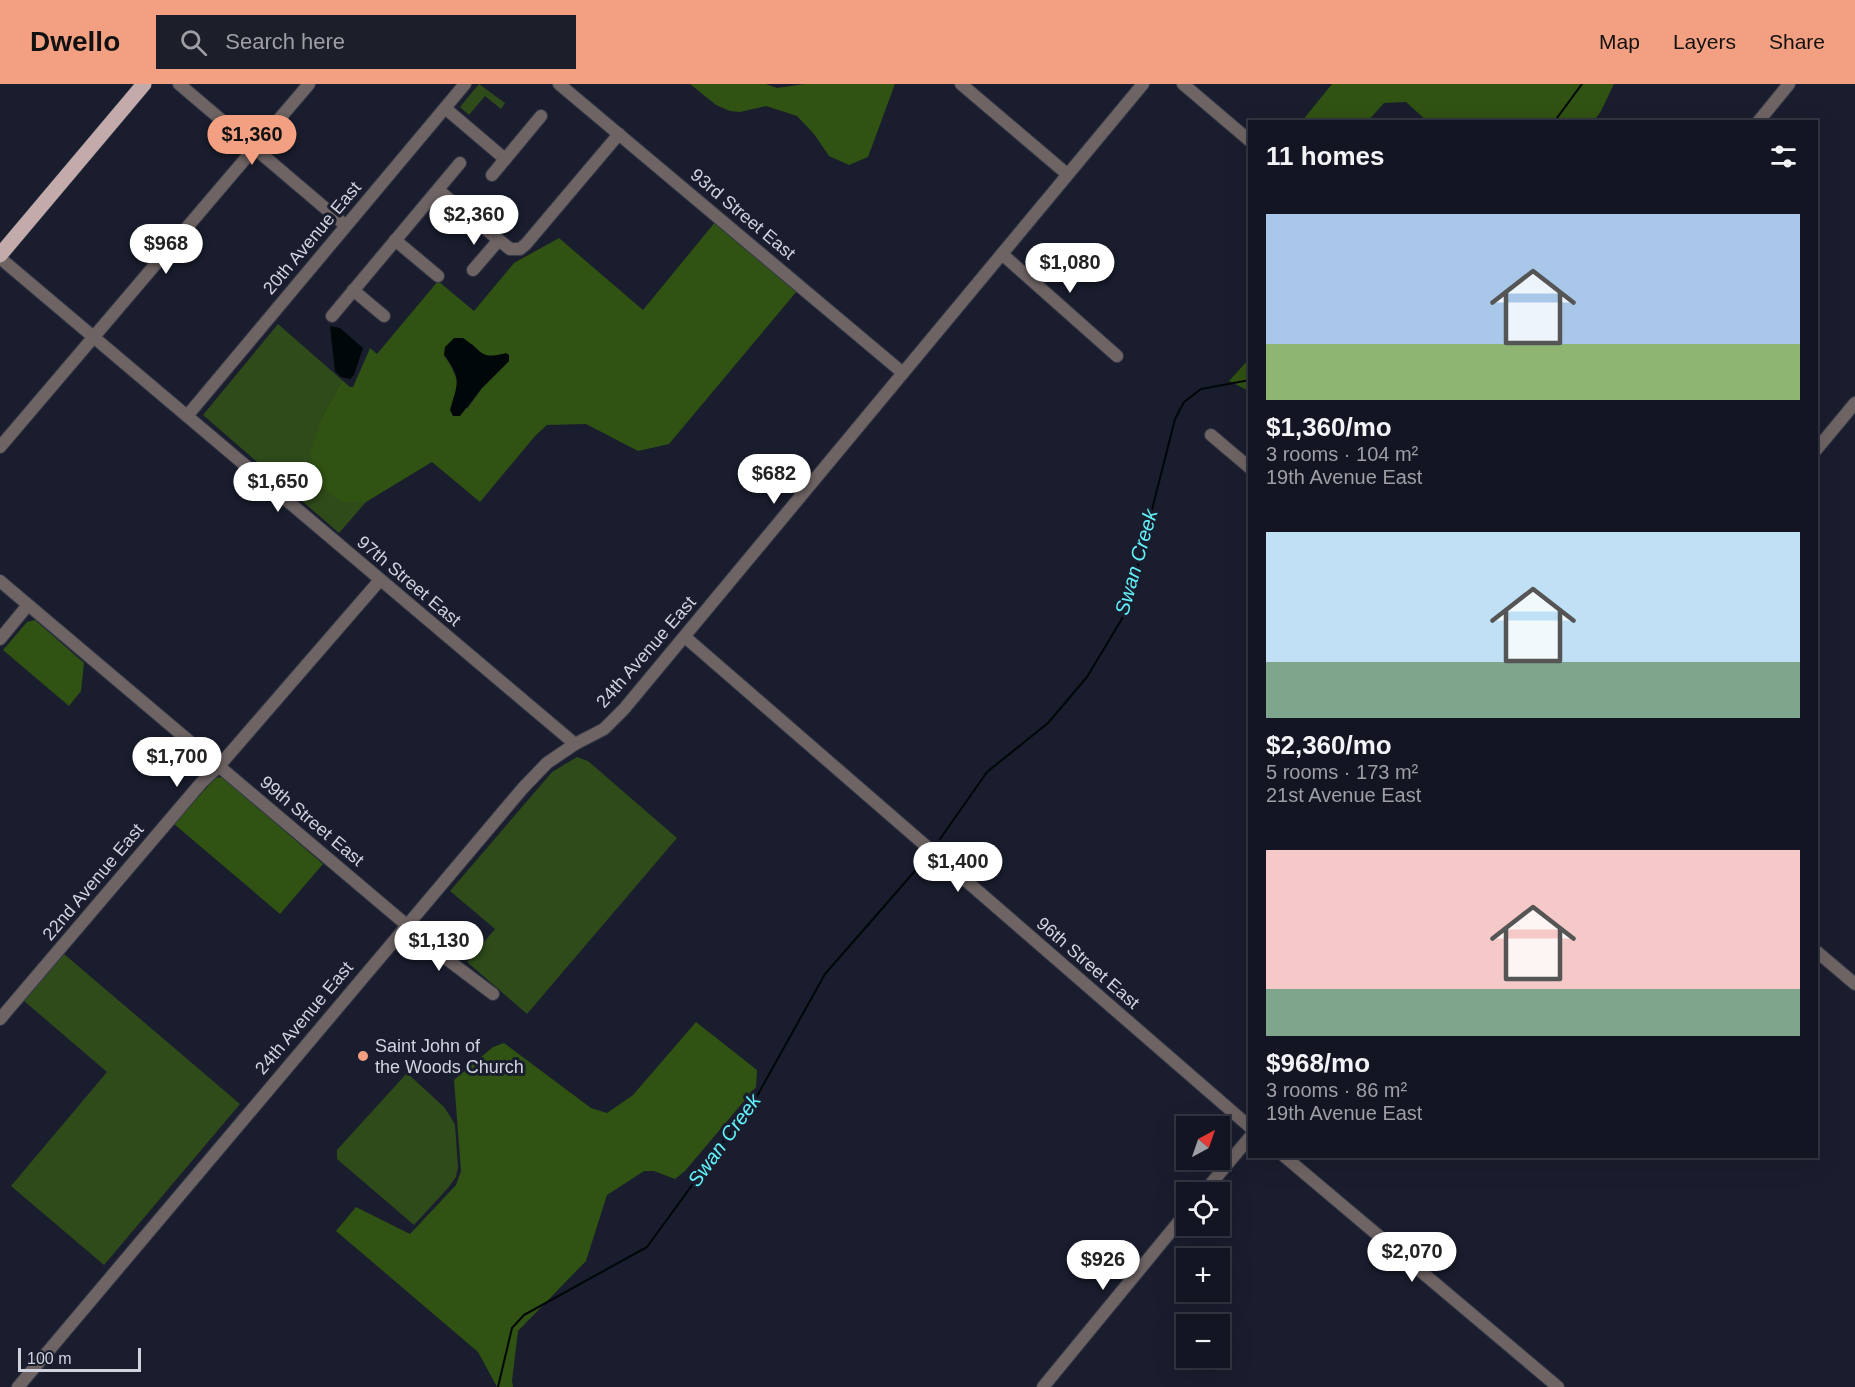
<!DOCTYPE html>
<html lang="en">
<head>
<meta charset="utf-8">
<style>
  :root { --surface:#131622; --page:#1c1f2a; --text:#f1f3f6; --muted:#9d9fa5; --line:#323540; --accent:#f2a081 }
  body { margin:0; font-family:Helvetica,sans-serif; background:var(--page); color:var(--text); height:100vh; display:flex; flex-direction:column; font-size:22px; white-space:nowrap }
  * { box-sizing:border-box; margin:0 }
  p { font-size:20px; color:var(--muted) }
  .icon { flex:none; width:33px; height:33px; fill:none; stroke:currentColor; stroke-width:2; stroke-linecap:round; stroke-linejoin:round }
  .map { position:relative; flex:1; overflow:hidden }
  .sheet { position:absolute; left:1248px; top:36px; width:570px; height:1038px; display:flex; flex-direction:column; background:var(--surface); border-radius:0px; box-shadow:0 6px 24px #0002,0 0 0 2px var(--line) }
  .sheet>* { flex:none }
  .needle { width:39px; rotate:40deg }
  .controls { position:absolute; left:1176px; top:1032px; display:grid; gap:12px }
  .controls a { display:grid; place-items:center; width:54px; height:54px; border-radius:0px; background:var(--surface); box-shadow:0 6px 24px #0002,0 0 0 2px var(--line); font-size:30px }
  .scale { position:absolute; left:18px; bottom:15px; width:123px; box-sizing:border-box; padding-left:6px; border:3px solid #d0d3de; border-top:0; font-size:16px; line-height:21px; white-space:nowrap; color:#d0d3de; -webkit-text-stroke:4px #191d2d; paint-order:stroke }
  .price { position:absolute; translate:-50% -51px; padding:0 14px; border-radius:21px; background:#fff; color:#222; font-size:20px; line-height:39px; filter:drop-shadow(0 2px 3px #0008) }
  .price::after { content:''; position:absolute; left:50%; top:36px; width:18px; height:14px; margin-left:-9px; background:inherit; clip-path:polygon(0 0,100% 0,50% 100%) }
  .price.on { background:var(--accent); color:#111 }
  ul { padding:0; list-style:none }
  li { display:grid; align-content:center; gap:12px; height:318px; padding:0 18px }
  li span { display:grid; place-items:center; height:186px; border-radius:0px; color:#555 }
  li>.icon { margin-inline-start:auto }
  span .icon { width:108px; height:108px; fill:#fffc; stroke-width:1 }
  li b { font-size:26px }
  h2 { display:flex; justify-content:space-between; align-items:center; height:72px; padding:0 18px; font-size:26px }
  header { display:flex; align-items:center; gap:36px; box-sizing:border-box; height:84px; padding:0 30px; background:var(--accent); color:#111 }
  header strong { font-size:28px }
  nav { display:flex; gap:33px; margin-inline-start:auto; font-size:21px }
  .search { width:420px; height:54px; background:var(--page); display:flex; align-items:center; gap:15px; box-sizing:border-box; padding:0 21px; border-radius:0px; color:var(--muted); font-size:22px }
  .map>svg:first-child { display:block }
</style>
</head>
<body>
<header>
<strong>Dwello</strong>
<div class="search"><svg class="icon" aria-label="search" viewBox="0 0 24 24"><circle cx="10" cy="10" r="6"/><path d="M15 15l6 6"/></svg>Search here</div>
<nav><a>Map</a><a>Layers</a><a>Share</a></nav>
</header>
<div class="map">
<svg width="1855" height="1303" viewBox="0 0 1855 1303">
  <rect width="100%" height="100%" fill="#191d2d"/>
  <g fill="#2f4b1a">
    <path d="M479,0L505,19L501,25L485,12L469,31L460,23Z"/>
    <path d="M278,240L342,296L321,334L341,418H366L339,449L203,331Z"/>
    <path d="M577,673L588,677L677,754L527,930L467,878L495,845L450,807L552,688Z"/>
    <path d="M64,870L240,1020L104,1181L11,1102L107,988L24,917Z"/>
    <path d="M407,989L444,1023L450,1032L455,1041L458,1083L456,1093L448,1104L414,1141L337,1075V1066Z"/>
  </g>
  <g fill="#305212" fill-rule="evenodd">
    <path d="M690,0H766L777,4L804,0H895L868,73L849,81L829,72L814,50L797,32L766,22L740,28L730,27L716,21Z"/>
    <path d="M1332,0H1614L1601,27L1594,37H1427L1406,18L1384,19L1368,37H1302Z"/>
    <path d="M716,137L797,207L669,360L638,367L586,340L547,341L535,352L480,418L432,378L366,418H341L322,403L310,371L321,334L342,296L350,303H353L370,264L377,270L438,197L474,227L514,179L559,154L643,226ZM472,260C486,274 487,274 506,270L509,277L482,304L467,325C458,303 458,291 444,271Z"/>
    <path d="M1249,275V274V307L1229,297Z"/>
    <path d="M35,536L84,579L81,607L69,622L3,566L27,538Z"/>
    <path d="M222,693L323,780L280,830L174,740L215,694Z"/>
    <path d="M696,938L757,986L756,1003L685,1087L675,1095L654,1087H644L607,1111L586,1177L518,1247L512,1297L513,1303H497L478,1268L336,1147L356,1123L410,1150L456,1101L461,1087L454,996L493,963L504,959L591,1024L607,1029L633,1011Z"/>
  </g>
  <g fill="#000708">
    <path d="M330,242L340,244L363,264L354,291L350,295L341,293L335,287Z"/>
    <path d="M454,254H463C484,268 479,276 506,269L509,271V277L482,304L460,332H453L450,326C458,299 462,294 444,271L445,263Z"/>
  </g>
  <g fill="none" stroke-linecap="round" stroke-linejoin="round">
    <g stroke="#000708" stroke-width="2">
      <path d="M1554,38L1582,0"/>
      <path d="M940,755L987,688L1048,639L1087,593L1126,528L1175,335L1184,318L1201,305L1250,296"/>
      <path d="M498,1303L512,1244L524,1231L647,1163L757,1012L825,890L928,772"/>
    </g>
    <defs>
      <g id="minor">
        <path d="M179,0L345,141"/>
        <path d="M559,0L903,289"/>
        <path d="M961,0L1067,90"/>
        <path d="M1183,0L1250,57"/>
        <path d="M445,24L505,75"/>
        <path d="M1758,38L1789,0"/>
        <path d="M492,91L541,32"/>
        <path d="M438,106L510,165H520L526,160L619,50"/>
        <path d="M395,156L438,192"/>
        <path d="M1002,170L1117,272"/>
        <path d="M0,174L575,660"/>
        <path d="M473,186L498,157"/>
        <path d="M353,206L384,232"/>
        <path d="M332,232L460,79"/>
        <path d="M187,332L465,0"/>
        <path d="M1211,351L1250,384"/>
        <path d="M0,363L309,0"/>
        <path d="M1816,366L1855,319"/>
        <path d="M0,497L448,876L493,910"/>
        <path d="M685,553L1250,1043"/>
        <path d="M0,555L28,521"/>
        <path d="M1816,867L1855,900"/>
        <path d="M0,935L201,699L219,682L380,496"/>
        <path d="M1284,1072L1558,1303"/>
        <path d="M1204,1108L1250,1053"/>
        <path d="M18,1303L523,704L547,679L575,660L604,645L624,625L1143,0"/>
        <path d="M1043,1303L1186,1129"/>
      </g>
      <path id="major" d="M0,171L144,0"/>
    </defs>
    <use href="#minor" stroke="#363a49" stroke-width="14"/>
    <use href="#major" stroke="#363a49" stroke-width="16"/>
    <use href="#minor" stroke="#6f6464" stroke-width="12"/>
    <use href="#major" stroke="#c2abaa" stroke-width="15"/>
  </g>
  <circle fill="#f2a081" stroke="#191d2d" stroke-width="2" cx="363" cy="972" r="6"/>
  <g text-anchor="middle" stroke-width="6" stroke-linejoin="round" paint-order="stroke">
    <g font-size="18" fill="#d0d3de" stroke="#191d2d">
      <text transform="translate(743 130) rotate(40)" y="6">93rd Street East</text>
      <text transform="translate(312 154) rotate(-50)" y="6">20th Avenue East</text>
      <text transform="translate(409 497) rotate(40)" y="6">97th Street East</text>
      <text transform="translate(646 568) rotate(-49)" y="6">24th Avenue East</text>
      <text transform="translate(312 737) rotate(40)" y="6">99th Street East</text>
      <text transform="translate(93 798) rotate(-50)" y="6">22nd Avenue East</text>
      <text transform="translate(1088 879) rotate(41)" y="6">96th Street East</text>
      <text transform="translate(304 934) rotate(-50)" y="6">24th Avenue East</text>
    </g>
    <g font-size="18" fill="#d0d3de" stroke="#191d2d" text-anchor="start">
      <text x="375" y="968">Saint John of<tspan x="375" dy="21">the Woods Church</tspan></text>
    </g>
    <g font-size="20" font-style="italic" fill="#61f2fa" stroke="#191d2d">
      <text transform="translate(1136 478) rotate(-74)" y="7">Swan Creek</text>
      <text transform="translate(724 1056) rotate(-54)" y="7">Swan Creek</text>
    </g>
  </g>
</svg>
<div class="controls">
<a><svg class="needle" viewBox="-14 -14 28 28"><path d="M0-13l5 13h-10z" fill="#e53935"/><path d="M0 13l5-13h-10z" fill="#9d9fa5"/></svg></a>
<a><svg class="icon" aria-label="locate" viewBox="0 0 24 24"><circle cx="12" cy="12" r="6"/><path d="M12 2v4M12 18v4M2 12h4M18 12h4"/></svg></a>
<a>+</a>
<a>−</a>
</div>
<div class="scale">100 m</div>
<b class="price on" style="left:252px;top:82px">$1,360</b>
<b class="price" style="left:474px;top:162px">$2,360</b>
<b class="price" style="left:166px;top:191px">$968</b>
<b class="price" style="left:1070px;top:210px">$1,080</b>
<b class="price" style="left:774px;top:421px">$682</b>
<b class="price" style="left:278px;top:429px">$1,650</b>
<b class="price" style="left:177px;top:704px">$1,700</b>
<b class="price" style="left:958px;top:809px">$1,400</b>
<b class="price" style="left:439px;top:888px">$1,130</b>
<b class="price" style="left:1412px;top:1199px">$2,070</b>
<b class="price" style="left:1103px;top:1207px">$926</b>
<section class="sheet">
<h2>11 homes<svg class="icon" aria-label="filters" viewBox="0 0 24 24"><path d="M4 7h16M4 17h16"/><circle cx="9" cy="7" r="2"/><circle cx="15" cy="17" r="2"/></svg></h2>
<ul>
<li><span style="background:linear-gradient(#a9c7e8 70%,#8fb573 0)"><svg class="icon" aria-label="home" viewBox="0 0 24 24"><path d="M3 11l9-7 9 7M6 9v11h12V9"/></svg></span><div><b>$1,360/mo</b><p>3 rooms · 104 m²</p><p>19th Avenue East</p></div></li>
<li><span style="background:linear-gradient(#bfe0f5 70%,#7fa58c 0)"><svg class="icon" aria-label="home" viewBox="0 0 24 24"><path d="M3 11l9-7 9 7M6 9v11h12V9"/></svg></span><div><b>$2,360/mo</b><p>5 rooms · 173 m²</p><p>21st Avenue East</p></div></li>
<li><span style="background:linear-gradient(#f6c9c9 75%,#7fa58c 0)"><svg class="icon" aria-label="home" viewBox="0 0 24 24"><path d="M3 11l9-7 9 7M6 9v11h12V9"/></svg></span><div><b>$968/mo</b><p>3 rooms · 86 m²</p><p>19th Avenue East</p></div></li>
</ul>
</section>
</div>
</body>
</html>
